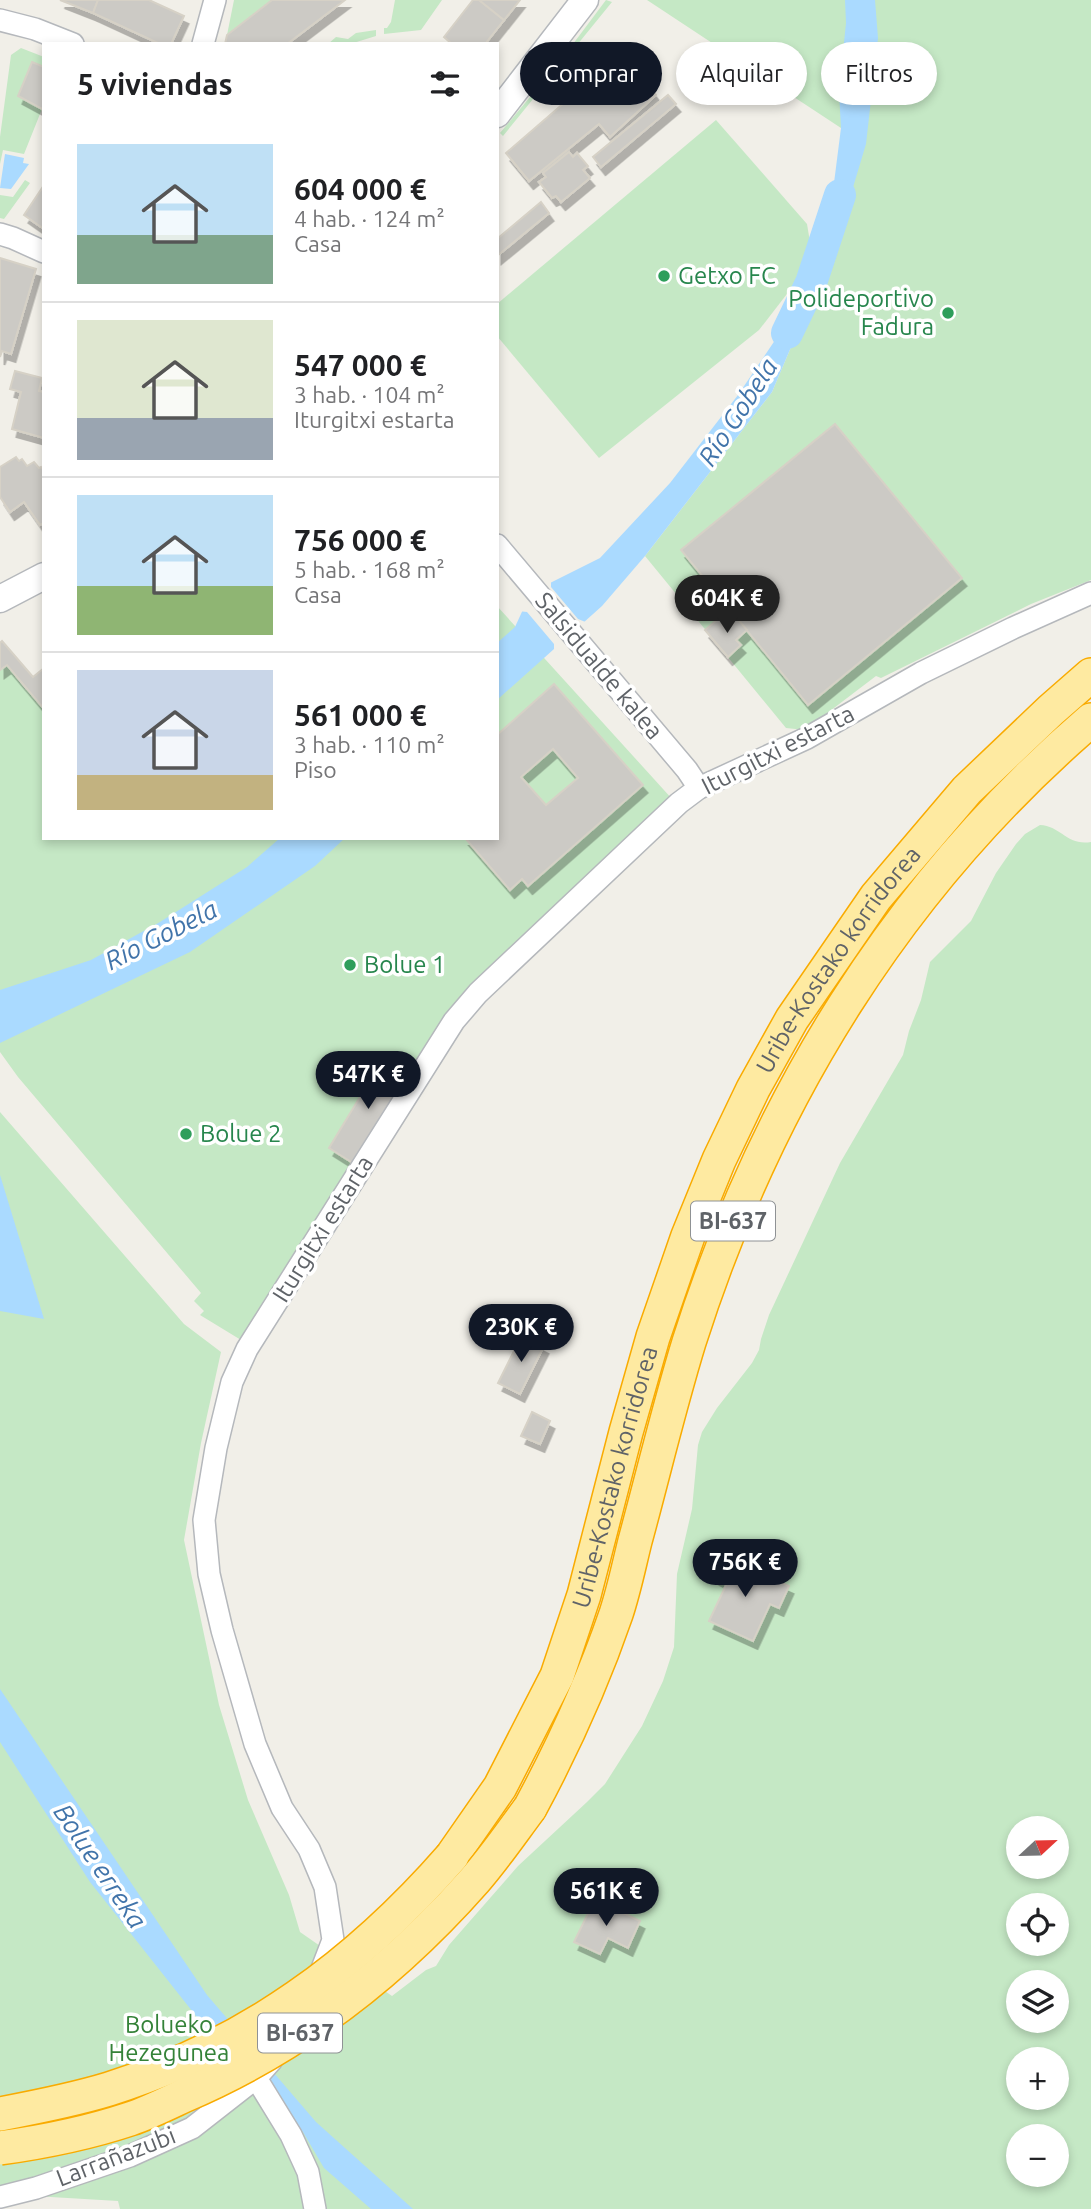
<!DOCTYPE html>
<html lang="es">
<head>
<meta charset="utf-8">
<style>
  :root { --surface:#fff; --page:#f2f2f2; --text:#202124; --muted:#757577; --line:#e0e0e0; --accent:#111827 }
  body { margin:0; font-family:Ubuntu,sans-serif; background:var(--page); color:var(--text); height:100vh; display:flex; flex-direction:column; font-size:26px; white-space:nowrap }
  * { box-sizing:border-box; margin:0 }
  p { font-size:23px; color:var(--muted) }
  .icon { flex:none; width:38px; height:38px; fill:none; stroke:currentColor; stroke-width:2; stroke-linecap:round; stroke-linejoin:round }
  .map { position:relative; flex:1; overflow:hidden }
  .details { position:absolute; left:42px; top:42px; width:457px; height:798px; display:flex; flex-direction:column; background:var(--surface); border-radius:0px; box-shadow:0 4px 10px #0003 }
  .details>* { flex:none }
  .top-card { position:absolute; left:520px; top:42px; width:466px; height:63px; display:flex; gap:14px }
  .needle { width:46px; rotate:68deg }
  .controls { position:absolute; left:1006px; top:1816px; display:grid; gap:14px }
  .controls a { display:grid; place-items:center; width:63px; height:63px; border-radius:50%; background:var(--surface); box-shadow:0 4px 10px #0003; font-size:35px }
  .price { position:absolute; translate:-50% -60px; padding:0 16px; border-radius:24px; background:var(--accent); color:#fff; font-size:23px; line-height:46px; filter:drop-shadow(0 2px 4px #0008) }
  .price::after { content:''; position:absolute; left:50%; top:42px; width:21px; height:16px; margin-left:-10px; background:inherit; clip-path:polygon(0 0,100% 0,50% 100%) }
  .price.selected { background:#222; color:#fff }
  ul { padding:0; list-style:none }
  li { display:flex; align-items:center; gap:21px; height:175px; padding:0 35px }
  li+li { border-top:2px solid var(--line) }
  li span { display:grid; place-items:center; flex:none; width:196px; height:140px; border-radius:0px; color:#555 }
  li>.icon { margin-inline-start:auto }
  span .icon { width:84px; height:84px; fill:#fffc; stroke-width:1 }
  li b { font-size:30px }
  h2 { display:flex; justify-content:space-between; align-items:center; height:84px; padding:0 35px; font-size:30px }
  .tag { padding:0 24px; border-radius:32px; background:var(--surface); box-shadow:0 4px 10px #0003; font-size:24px; line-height:63px }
  .tag.selected { background:var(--accent); color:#fff }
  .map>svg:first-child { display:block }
</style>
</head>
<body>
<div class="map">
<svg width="1091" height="2209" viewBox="0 0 1091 2209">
  <defs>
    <filter id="shadow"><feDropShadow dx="4.5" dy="8" stdDeviation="0" flood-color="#0004"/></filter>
  </defs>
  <rect width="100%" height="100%" fill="#f1efe8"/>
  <g fill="#c5e8c5" fill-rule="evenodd">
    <path d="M234,0H272L227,35Z"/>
    <path d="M395,0H442L421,30L384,34V28H387L391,22Z"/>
    <path d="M606,0L612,2L503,136L500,133L564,56Z"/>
    <path d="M647,0H1091V580L1031,604L881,678L876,676L805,730L786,728L645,556L772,392L839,234L841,128Z"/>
    <path d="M376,30V36L350,44H328L336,37L348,39L356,33Z"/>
    <path d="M21,48L44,57V67L32,62L18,96L42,109L24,154L3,150L0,164V137L11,55Z"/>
    <path d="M716,120L807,224L810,242L806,263L790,290L759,330L599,458L497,336V304Z"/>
    <path d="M25,180L30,183L4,219L0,218V195L13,197Z"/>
    <path d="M497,606L673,800L472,991L408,1074L241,1340L200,1315L204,1311L194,1301L201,1293L18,1077L0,1052V670L7,665L26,690L44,676V838H497Z"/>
    <path d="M1040,825C1061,826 1067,846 1091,842V2209H120L118,2201L0,2194V1112L184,1324L221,1352L201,1443L184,1540L219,1705L248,1800L289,1895L300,1932L392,1996L426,1970L436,1966L449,1945L518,1866L587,1802L605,1784L642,1726L663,1681L674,1647L677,1574L692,1509L698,1445L702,1432L717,1408L752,1363L759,1350L761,1339L769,1315L840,1163L903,1055L909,1031L921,1000L930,962L971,921L996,873L1016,844L1025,834ZM1018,1829H1057V1867H1018ZM1018,1906H1057V1944H1018ZM1018,1983H1057V2021H1018ZM1018,2060H1057V2098H1018ZM1018,2137H1057V2175H1018Z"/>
  </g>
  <g fill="#aadaff">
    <path d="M845,0H875L878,38L866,144L839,234L772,392L645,556L602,606L497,700V643L515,627L526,603L548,584L600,558L670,483L738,395L823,269L841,128L839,92L846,23Z"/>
    <path d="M5,154L24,158L23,163L29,164L11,189L0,188Z"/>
    <path d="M280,838H345L315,866L190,952L0,1043V990L91,960L160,922L247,867Z"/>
    <path d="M0,1175L44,1319L0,1311Z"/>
    <path d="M0,1689L207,1995L316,2122L413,2209H371L324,2168L303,2132L196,2016L90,1882L0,1742Z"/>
  </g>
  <path fill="#f1efe8" d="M551,579V587L578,619L588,623L554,653V644L527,612L518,611L523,601Z"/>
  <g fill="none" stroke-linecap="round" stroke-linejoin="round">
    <path stroke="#aadaff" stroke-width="32" d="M787,333L811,283L840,195"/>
  </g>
  <g fill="#cccac5" stroke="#d6d1c6" stroke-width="2" fill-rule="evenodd" filter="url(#shadow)">
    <path d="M60,0H98L93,13Z"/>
    <path d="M98,0H149L184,16L171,44H160L93,13Z"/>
    <path d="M272,0H345L287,44H225L227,35Z"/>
    <path d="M473,0H479L504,20L485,44H452L444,37Z"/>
    <path d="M479,0H520L504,20Z"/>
    <path d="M623,52L656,95L610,137L599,124L529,181L506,153Z"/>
    <path d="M32,62L44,67V110L18,96Z"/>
    <path d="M668,95L676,104L601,167L593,157Z"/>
    <path d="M569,152L573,157L577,153L588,166L583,170L590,178L561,202L556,196L552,198L539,182L546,177L543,173Z"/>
    <path d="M44,185V229L24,215Z"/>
    <path d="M541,202L549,213L497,256V239Z"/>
    <path d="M0,258L36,269L11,354L2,351L0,357Z"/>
    <path d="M15,371L42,378L39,391L44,392V438L12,429L21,392L10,389Z"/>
    <path d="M835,424L962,578L808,705L681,550Z"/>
    <path d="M16,457L19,461L22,459L27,466L34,462L39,468L41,467L44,471V523L40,525L24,502L10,512L0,497V467Z"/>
    <path d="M736,617L747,630L736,640L741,645L728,657L705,630L719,618L725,626Z"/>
    <path d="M2,641L33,677L44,668V709L7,665L0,670V643Z"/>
    <path d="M554,684L643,785L528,886L522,879L510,890L465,838H497V735ZM553,749L578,778L546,805L521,777Z"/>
    <path d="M383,1059L408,1074L353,1163L329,1148Z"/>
    <path d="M522,1335L544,1346L520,1394L498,1383Z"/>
    <path d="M532,1412L550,1421L540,1444L521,1436Z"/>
    <path d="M724,1557L789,1586L779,1608L770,1604L753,1641L709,1621L727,1583L715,1577Z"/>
    <path d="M595,1899L640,1921L628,1948L608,1938L600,1954L574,1942Z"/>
  </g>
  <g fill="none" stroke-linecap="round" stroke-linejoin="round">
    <defs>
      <g id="minor">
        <path d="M0,20L35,29L73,44"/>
        <path d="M203,44L215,0"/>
        <path d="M0,234L13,238L44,252"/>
        <path d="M497,545L687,770L699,788"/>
        <path d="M318,1979L333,1940L325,1887L309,1849L282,1808L255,1744L222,1630L209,1574L204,1520L216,1448L232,1382L247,1349L454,1021L478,993L679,803L699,788L807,738L921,673L1013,628L1091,593"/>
        <path d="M256,2078L291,2135L308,2172L315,2209"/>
        <path d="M0,2197L36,2188L130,2156L192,2128L256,2078L272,2060"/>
      </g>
      <g id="tertiary">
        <path d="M497,114L585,0"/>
        <path d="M0,599L44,576"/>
      </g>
      <g id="trunk">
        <path d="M530,1808C564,1745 593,1681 616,1614C624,1590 629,1565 635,1541C653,1475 669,1407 689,1342C766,1100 897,886 1091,720"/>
        <path id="s1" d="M452,1856L500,1787L557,1676L584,1595L626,1432L653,1337L688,1236L719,1160L753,1089L792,1019L876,897L967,790L1051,710L1091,675"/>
      </g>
    </defs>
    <use href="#minor" stroke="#b5b8bc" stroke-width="24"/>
    <use href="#tertiary" stroke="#b5b8bc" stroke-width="29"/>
    <use href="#trunk" stroke="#f9ab00" stroke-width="36"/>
    <use href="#minor" stroke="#fff" stroke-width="21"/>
    <use href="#tertiary" stroke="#fff" stroke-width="26"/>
    <use href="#trunk" stroke="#feeaa1" stroke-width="33"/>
    <defs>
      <g id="trunk-bridge">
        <path d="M0,2114C37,2107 73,2100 109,2089C248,2045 357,1965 452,1856"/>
        <path d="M0,2148C43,2142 88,2133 130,2119C148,2113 166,2104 183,2096C298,2047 393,1973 475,1880C495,1857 512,1832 530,1808"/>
      </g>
    </defs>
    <use href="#trunk-bridge" stroke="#f9ab00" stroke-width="36" stroke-linecap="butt"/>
    <use href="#trunk-bridge" stroke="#feeaa1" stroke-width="33"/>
  </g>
  <g fill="#2e9e5b" stroke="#fff" stroke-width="2.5">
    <circle cx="664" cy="276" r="7"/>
    <circle cx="948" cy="313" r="7"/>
    <circle cx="350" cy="965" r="7"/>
    <circle cx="186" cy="1134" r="7"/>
  </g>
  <g text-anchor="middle" stroke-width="7" stroke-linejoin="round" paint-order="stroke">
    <g fill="#fff" stroke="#8f9295" stroke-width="2">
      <rect x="691" y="1201.5" width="84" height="39" rx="5"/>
      <rect x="258" y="2013.5" width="84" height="39" rx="5"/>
    </g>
    <g font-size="23" font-weight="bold" fill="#5f6368">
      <text x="733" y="1229">BI-637</text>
      <text x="300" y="2041">BI-637</text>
    </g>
    <g font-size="24" fill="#27864d" stroke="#fff" text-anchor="start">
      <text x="678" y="284">Getxo FC</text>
      <text x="934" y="307" text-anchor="end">Polideportivo<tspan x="934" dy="28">Fadura</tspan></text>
      <text x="364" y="973">Bolue 1</text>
      <text x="200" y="1142">Bolue 2</text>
    </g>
    <g font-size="24" fill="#5f6368" stroke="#fff">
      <text transform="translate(599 666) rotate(50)" y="8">Salsidualde kalea</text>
      <text transform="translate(778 750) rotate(-27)" y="8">Iturgitxi estarta</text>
      <text dy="8" stroke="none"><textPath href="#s1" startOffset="984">Uribe-Kostako korridorea</textPath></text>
      <text transform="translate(323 1229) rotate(-58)" y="8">Iturgitxi estarta</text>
      <text dy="8" stroke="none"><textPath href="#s1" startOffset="416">Uribe-Kostako korridorea</textPath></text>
      <text transform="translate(116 2157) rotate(-21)" y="8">Larrañazubi</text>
    </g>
    <g font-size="24" fill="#348238" stroke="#fff">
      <text x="169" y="2033">Bolueko<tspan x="169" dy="28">Hezegunea</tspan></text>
    </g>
    <g font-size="26" font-style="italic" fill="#4174aa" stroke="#fff">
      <text transform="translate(738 412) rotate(-57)" y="9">Río Gobela</text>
      <text transform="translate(161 935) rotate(-27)" y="9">Río Gobela</text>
      <text transform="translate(100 1866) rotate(56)" y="9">Bolue erreka</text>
    </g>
  </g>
</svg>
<div class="controls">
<a><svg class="needle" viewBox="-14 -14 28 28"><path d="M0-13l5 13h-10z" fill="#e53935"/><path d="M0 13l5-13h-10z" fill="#757577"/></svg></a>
<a><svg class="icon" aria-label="locate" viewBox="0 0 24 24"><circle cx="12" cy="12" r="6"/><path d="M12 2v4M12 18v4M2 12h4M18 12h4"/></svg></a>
<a><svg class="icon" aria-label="layers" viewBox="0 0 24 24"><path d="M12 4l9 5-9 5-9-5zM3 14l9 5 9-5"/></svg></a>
<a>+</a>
<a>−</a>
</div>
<b class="price selected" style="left:727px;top:635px">604K €</b>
<b class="price" style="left:368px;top:1111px">547K €</b>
<b class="price" style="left:521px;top:1364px">230K €</b>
<b class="price" style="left:745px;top:1599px">756K €</b>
<b class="price" style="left:606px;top:1928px">561K €</b>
<div class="top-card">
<a class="tag selected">Comprar</a>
<a class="tag">Alquilar</a>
<a class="tag">Filtros</a>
</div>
<section class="details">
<h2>5 viviendas<svg class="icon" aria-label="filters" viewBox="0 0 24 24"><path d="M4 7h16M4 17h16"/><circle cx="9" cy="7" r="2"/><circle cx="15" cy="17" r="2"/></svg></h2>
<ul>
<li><span style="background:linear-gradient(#bfe0f5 65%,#7fa58c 0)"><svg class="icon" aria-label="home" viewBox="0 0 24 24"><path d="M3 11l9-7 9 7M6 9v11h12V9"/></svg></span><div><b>604 000 €</b><p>4 hab. · 124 m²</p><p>Casa</p></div></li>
<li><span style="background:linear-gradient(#dfe7d0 70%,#9aa5b1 0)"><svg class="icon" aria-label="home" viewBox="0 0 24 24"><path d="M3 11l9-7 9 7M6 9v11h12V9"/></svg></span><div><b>547 000 €</b><p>3 hab. · 104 m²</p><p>Iturgitxi estarta</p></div></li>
<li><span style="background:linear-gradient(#bfe0f5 65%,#8fb573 0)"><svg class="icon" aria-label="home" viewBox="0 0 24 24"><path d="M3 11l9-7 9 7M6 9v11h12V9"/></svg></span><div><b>756 000 €</b><p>5 hab. · 168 m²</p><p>Casa</p></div></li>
<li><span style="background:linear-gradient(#c9d6e8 75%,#c2b280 0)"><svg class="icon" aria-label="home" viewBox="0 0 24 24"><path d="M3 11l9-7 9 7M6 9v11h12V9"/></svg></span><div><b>561 000 €</b><p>3 hab. · 110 m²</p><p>Piso</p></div></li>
</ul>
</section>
</div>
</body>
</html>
